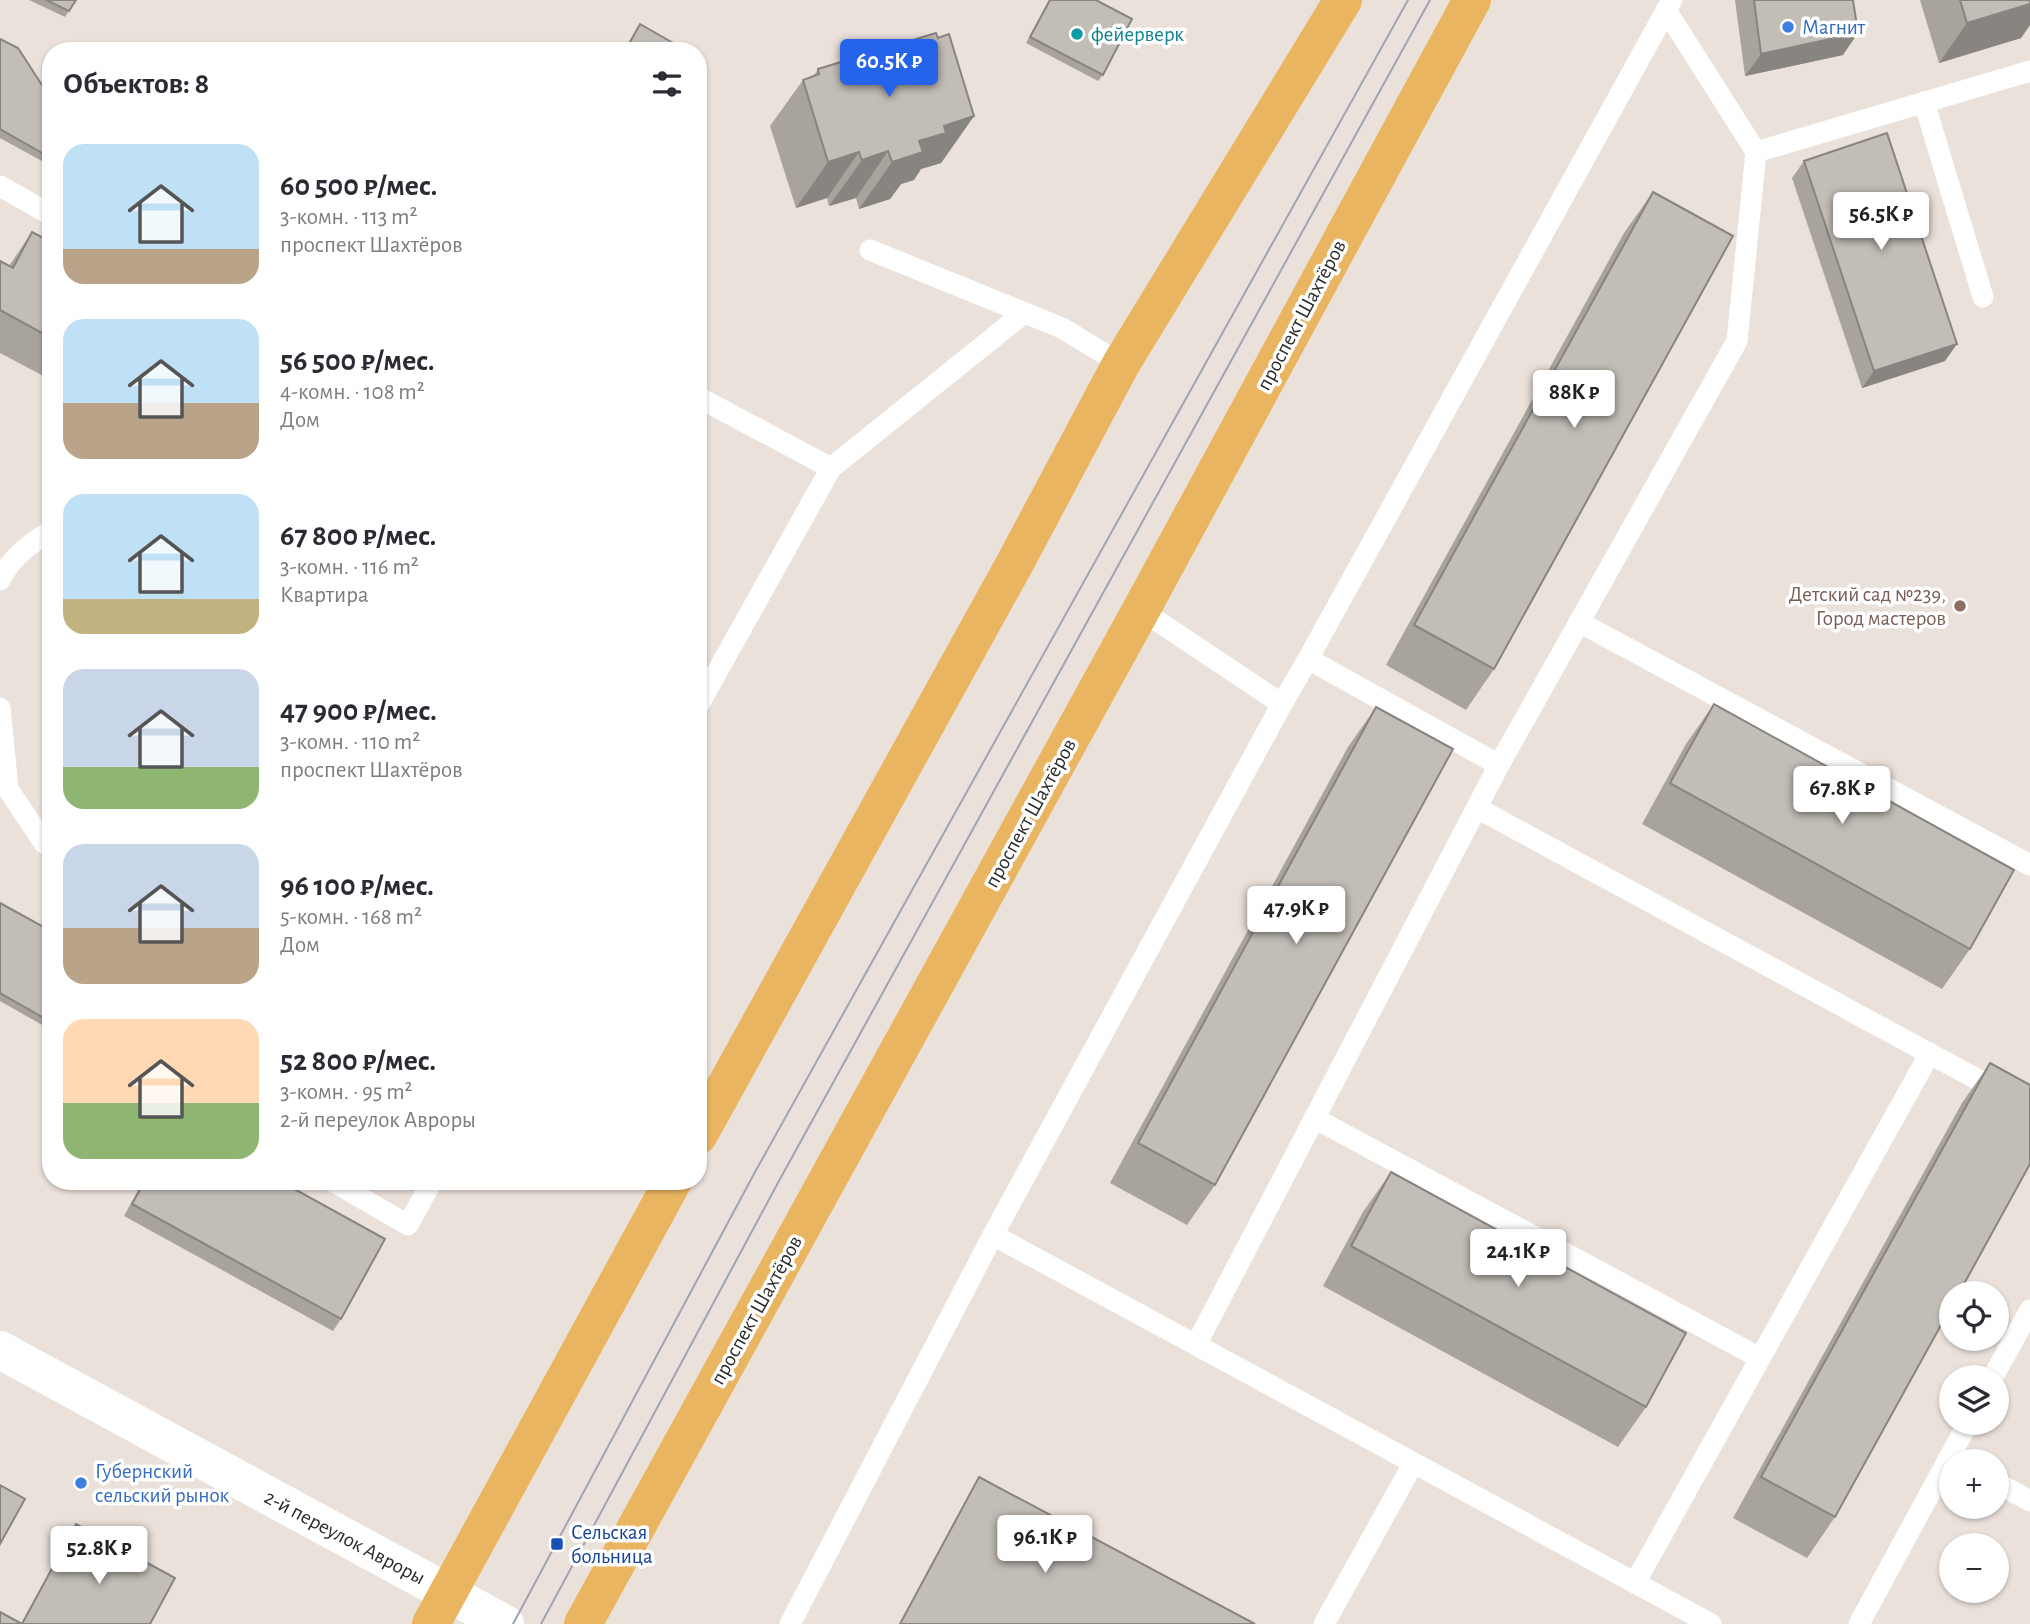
<!DOCTYPE html>
<html lang="ru">
<head>
<meta charset="utf-8">
<style>
  :root { --surface:#fff; --page:#f7f7f7; --text:#2b2b33; --muted:#7c7c81; --accent:#2563eb }
  body { margin:0; font-family:"Alegreya Sans",sans-serif; background:var(--page); color:var(--text); height:100vh; display:flex; flex-direction:column; font-size:26px; white-space:nowrap }
  * { box-sizing:border-box; margin:0 }
  p { font-size:23px; color:var(--muted) }
  .icon { flex:none; width:38px; height:38px; fill:none; stroke:currentColor; stroke-width:2; stroke-linecap:round; stroke-linejoin:round }
  .map { position:relative; flex:1; overflow:hidden }
  .details { position:absolute; left:42px; top:42px; width:665px; height:1148px; display:flex; flex-direction:column; background:var(--surface); border-radius:28px; box-shadow:0 2px 5px #0004 }
  .details>* { flex:none }
  .tools { position:absolute; left:1939px; top:1281px; display:grid; gap:14px }
  .tools a { display:grid; place-items:center; width:70px; height:70px; border-radius:50%; background:var(--surface); box-shadow:0 2px 5px #0004; font-size:35px }
  .price { position:absolute; translate:-50% -60px; padding:0 16px; border-radius:7px; background:#fff; color:#222; font-size:23px; line-height:46px; filter:drop-shadow(0 2px 4px #0008) }
  .price::after { content:''; position:absolute; left:50%; top:42px; width:21px; height:16px; margin-left:-10px; background:inherit; clip-path:polygon(0 0,100% 0,50% 100%) }
  .price.active { background:var(--accent); color:#fff }
  ul { padding:0; list-style:none }
  li { display:flex; align-items:center; gap:21px; height:175px; padding:0 21px }
  li span { display:grid; place-items:center; flex:none; width:196px; height:140px; border-radius:21px; color:#555 }
  li>.icon { margin-inline-start:auto }
  span .icon { width:84px; height:84px; fill:#fffc; stroke-width:1 }
  li b { font-size:30px }
  h2 { display:flex; justify-content:space-between; align-items:center; height:84px; padding:0 21px; font-size:30px }
  .map>svg:first-child { display:block }
</style>
</head>
<body>
<div class="map">
<svg width="2030" height="1624" viewBox="0 0 2030 1624">
  <rect width="100%" height="100%" fill="#ebe1db"/>
  <g fill="none" stroke-linecap="round" stroke-linejoin="round">
    <g stroke="#fff" stroke-width="21">
      <path d="M1666,10L1756,152L2030,71"/>
      <path d="M1924,102L1983,297"/>
      <path d="M0,186L51,215"/>
      <path d="M870,250L1062,328L1121,364"/>
      <path d="M698,397L831,468L1024,313"/>
      <path d="M0,580C10,559 32,542 51,531"/>
      <path d="M1141,610L1282,704L1308,659L1499,765"/>
      <path d="M1579,622L2030,865"/>
      <path d="M1308,659L1672,0"/>
      <path d="M1282,704L993,1235L1711,1624"/>
      <path d="M698,706L831,468"/>
      <path d="M0,708L8,789L44,843L51,847"/>
      <path d="M1477,808L2030,1108"/>
      <path d="M1314,1118L1760,1358"/>
      <path d="M332,1181L408,1225L432,1181"/>
      <path d="M1196,1345L1499,765L1737,341L1756,152"/>
      <path d="M1993,1377L2030,1310"/>
      <path d="M1997,1483L2030,1501"/>
      <path d="M1635,1583L1930,1053"/>
      <path d="M790,1624L993,1235"/>
      <path d="M1324,1624L1413,1464"/>
      <path d="M1859,1624L1968,1423"/>
    </g>
    <path stroke="#fff" stroke-width="38" d="M0,1350L505,1624"/>
    <g stroke="#eab560" stroke-width="38">
      <path d="M698,1136L1015,563L1121,364L1343,0"/>
      <path d="M431,1624L673,1181"/>
      <path d="M583,1624L1141,610L1472,0"/>
    </g>
    <g stroke="#9ea4b2" stroke-width="2">
      <path d="M513,1624L755,1172L1408,0"/>
      <path d="M541,1624L780,1179L1430,0"/>
    </g>
  </g>
  <g fill="#a8a39d">
    <path d="M29,0H76L65,17Z"/>
    <path d="M1049,0H1096L1103,75L1098,81L1026,43Z"/>
    <path d="M1735,0H1853L1843,55L1745,76Z"/>
    <path d="M1920,0H2030V25L2021,38L1939,63Z"/>
    <path d="M640,24L687,51H623Z"/>
    <path d="M0,39L51,99V166L0,138Z"/>
    <path d="M818,69L974,116L941,163L921,169L914,180L901,184L890,199L859,209L856,198L829,206L827,198L796,208L770,126L803,80L813,77Z"/>
    <path d="M1804,161L1945,361L1862,388L1792,178Z"/>
    <path d="M1653,192L1494,669L1466,710L1386,665L1624,233Z"/>
    <path d="M32,232L51,242V380L0,353V261L9,266Z"/>
    <path d="M1714,704L1970,949L1942,989L1642,824L1686,744Z"/>
    <path d="M1376,707L1215,1185L1187,1225L1110,1183L1348,747Z"/>
    <path d="M0,903L51,931V1030L0,1001Z"/>
    <path d="M1990,1063L1835,1517L1807,1558L1733,1518L1962,1103Z"/>
    <path d="M1391,1172L1646,1407L1618,1447L1323,1286L1363,1212Z"/>
    <path d="M143,1181H280L341,1319L333,1331L124,1216Z"/>
    <path d="M979,1477L1255,1624H900Z"/>
    <path d="M76,1524L150,1624H21Z"/>
  </g>
  <g fill="#888480">
    <path d="M2030,4V25L2021,38L1939,63L1967,23Z"/>
    <path d="M1858,33L1843,55L1745,76L1761,54Z"/>
    <path d="M974,116L941,163L921,169L914,180L901,184L890,199L859,209L892,162L919,141L944,126Z"/>
    <path d="M888,151L856,198L829,206L862,160Z"/>
    <path d="M859,152L827,198L796,208L828,162Z"/>
    <path d="M1957,344L1945,361L1862,388L1874,371Z"/>
  </g>
  <g fill="#c3bdb7" stroke="#888480" stroke-width="2">
    <path d="M46,0H76L69,11Z"/>
    <path d="M1050,0H1096L1132,19L1103,75L1030,37Z"/>
    <path d="M1754,0H1853L1858,33L1761,54Z"/>
    <path d="M1960,0H2030V4L1967,23Z"/>
    <path d="M640,24L687,51H625Z"/>
    <path d="M936,33L938,38L949,34L974,116L944,126L946,133L919,141L923,152L892,162L888,151L862,160L859,152L828,162L803,80L819,74L818,69Z"/>
    <path d="M0,39L18,48L51,99V158L0,129Z"/>
    <path d="M1887,133L1957,344L1874,371L1804,161Z"/>
    <path d="M1653,192L1733,236L1494,669L1414,625Z"/>
    <path d="M32,232L51,242V338L0,310V261L13,268Z"/>
    <path d="M1714,704L2014,870L1970,949L1670,783Z"/>
    <path d="M1376,707L1453,749L1215,1185L1138,1143Z"/>
    <path d="M0,903L51,931V1022L0,993Z"/>
    <path d="M1990,1063L2030,1085V1164L1959,1293H1951V1307L1835,1517L1761,1477Z"/>
    <path d="M1391,1172L1686,1333L1646,1407L1351,1246Z"/>
    <path d="M145,1181H280L385,1239L341,1319L132,1204Z"/>
    <path d="M979,1477L1255,1624H900Z"/>
    <path d="M0,1485L25,1499L0,1544Z"/>
    <path d="M76,1524L175,1578L150,1624H22Z"/>
    <path d="M0,1612L22,1624H0Z"/>
  </g>
  <g fill="#3f7fe0" stroke="#fff" stroke-width="2.5">
    <circle cx="1788" cy="27" r="7"/>
    <circle cx="81" cy="1483" r="7"/>
  </g>
  <circle fill="#0f9aa8" stroke="#fff" stroke-width="2.5" cx="1077" cy="34" r="7"/>
  <circle fill="#8d6e63" stroke="#fff" stroke-width="2.5" cx="1960" cy="606" r="7"/>
  <rect fill="#1a4fb4" stroke="#fff" stroke-width="2.5" x="550" y="1537" width="14" height="14" rx="3.5"/>
  <g text-anchor="middle" stroke-width="7" stroke-linejoin="round" paint-order="stroke">
    <g font-size="21" fill="#366cbe" stroke="#fff" text-anchor="start">
      <text x="1802" y="34">Магнит</text>
      <text x="95" y="1478">Губернский<tspan x="95" dy="24">сельский рынок</tspan></text>
    </g>
    <g font-size="21" fill="#0d838f" stroke="#fff" text-anchor="start">
      <text x="1091" y="41">фейерверк</text>
    </g>
    <g font-size="21" fill="#292929" stroke="#fff">
      <text transform="translate(1301 315) rotate(-62)" y="7">проспект Шахтёров</text>
      <text transform="translate(1030 813) rotate(-61)" y="7">проспект Шахтёров</text>
      <text transform="translate(756 1310) rotate(-61)" y="7">проспект Шахтёров</text>
      <text transform="translate(345 1537) rotate(28)" y="7">2-й переулок Авроры</text>
    </g>
    <g font-size="21" fill="#785e54" stroke="#fff" text-anchor="end">
      <text x="1946" y="601">Детский сад №239,<tspan x="1946" dy="24">Город мастеров</tspan></text>
    </g>
    <g font-size="21" fill="#164399" stroke="#fff" text-anchor="start">
      <text x="571" y="1539">Сельская<tspan x="571" dy="24">больница</tspan></text>
    </g>
  </g>
</svg>
<div class="tools">
<a><svg class="icon" aria-label="locate" viewBox="0 0 24 24"><circle cx="12" cy="12" r="6"/><path d="M12 2v4M12 18v4M2 12h4M18 12h4"/></svg></a>
<a><svg class="icon" aria-label="layers" viewBox="0 0 24 24"><path d="M12 4l9 5-9 5-9-5zM3 14l9 5 9-5"/></svg></a>
<a>+</a>
<a>−</a>
</div>
<b class="price active" style="left:889px;top:99px">60.5K ₽</b>
<b class="price" style="left:1881px;top:252px">56.5K ₽</b>
<b class="price" style="left:1574px;top:430px">88K ₽</b>
<b class="price" style="left:1842px;top:826px">67.8K ₽</b>
<b class="price" style="left:1296px;top:946px">47.9K ₽</b>
<b class="price" style="left:1518px;top:1289px">24.1K ₽</b>
<b class="price" style="left:1045px;top:1575px">96.1K ₽</b>
<b class="price" style="left:99px;top:1586px">52.8K ₽</b>
<section class="details">
<h2>Объектов: 8<svg class="icon" aria-label="filters" viewBox="0 0 24 24"><path d="M4 7h16M4 17h16"/><circle cx="9" cy="7" r="2"/><circle cx="15" cy="17" r="2"/></svg></h2>
<ul>
<li><span style="background:linear-gradient(#bfe0f5 75%,#b9a48a 0)"><svg class="icon" aria-label="home" viewBox="0 0 24 24"><path d="M3 11l9-7 9 7M6 9v11h12V9"/></svg></span><div><b>60 500 ₽/мес.</b><p>3-комн. · 113 m²</p><p>проспект Шахтёров</p></div></li>
<li><span style="background:linear-gradient(#bfe0f5 60%,#b9a48a 0)"><svg class="icon" aria-label="home" viewBox="0 0 24 24"><path d="M3 11l9-7 9 7M6 9v11h12V9"/></svg></span><div><b>56 500 ₽/мес.</b><p>4-комн. · 108 m²</p><p>Дом</p></div></li>
<li><span style="background:linear-gradient(#bfe0f5 75%,#c2b280 0)"><svg class="icon" aria-label="home" viewBox="0 0 24 24"><path d="M3 11l9-7 9 7M6 9v11h12V9"/></svg></span><div><b>67 800 ₽/мес.</b><p>3-комн. · 116 m²</p><p>Квартира</p></div></li>
<li><span style="background:linear-gradient(#c9d6e8 70%,#8fb573 0)"><svg class="icon" aria-label="home" viewBox="0 0 24 24"><path d="M3 11l9-7 9 7M6 9v11h12V9"/></svg></span><div><b>47 900 ₽/мес.</b><p>3-комн. · 110 m²</p><p>проспект Шахтёров</p></div></li>
<li><span style="background:linear-gradient(#c9d6e8 60%,#b9a48a 0)"><svg class="icon" aria-label="home" viewBox="0 0 24 24"><path d="M3 11l9-7 9 7M6 9v11h12V9"/></svg></span><div><b>96 100 ₽/мес.</b><p>5-комн. · 168 m²</p><p>Дом</p></div></li>
<li><span style="background:linear-gradient(#ffd9b3 60%,#8fb573 0)"><svg class="icon" aria-label="home" viewBox="0 0 24 24"><path d="M3 11l9-7 9 7M6 9v11h12V9"/></svg></span><div><b>52 800 ₽/мес.</b><p>3-комн. · 95 m²</p><p>2-й переулок Авроры</p></div></li>
</ul>
</section>
</div>
</body>
</html>
